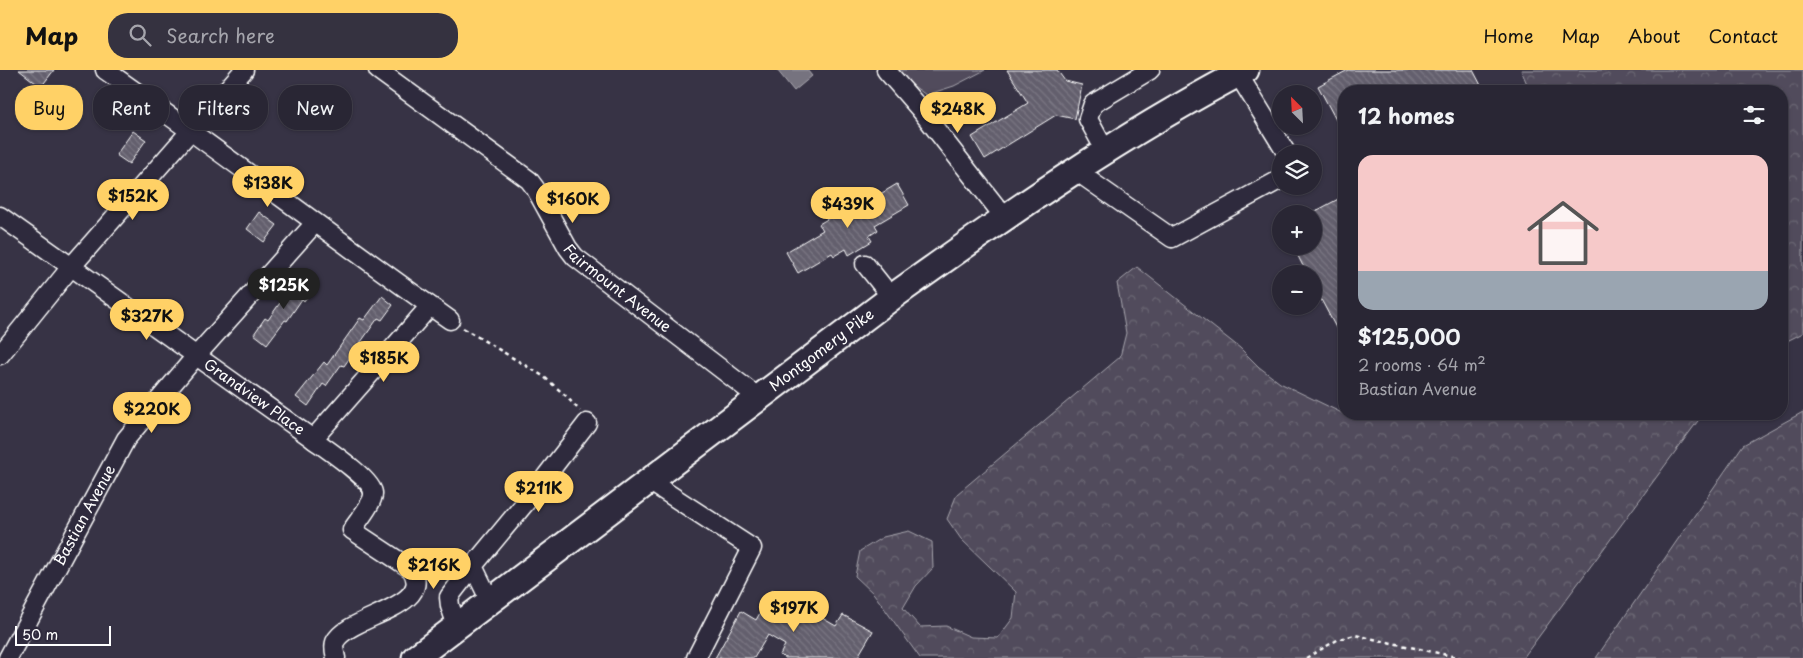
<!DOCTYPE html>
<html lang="en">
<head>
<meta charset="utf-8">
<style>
  :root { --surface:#292634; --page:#353240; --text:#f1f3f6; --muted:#a5a5ac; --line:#45434f; --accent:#ffd166 }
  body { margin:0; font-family:"Playpen Sans",sans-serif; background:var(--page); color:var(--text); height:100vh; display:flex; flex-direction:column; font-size:19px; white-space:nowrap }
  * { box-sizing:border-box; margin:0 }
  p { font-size:16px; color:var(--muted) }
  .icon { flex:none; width:28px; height:28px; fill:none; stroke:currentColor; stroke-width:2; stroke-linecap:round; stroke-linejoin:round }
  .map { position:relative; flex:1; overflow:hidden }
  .drawer { position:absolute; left:1338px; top:15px; width:450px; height:335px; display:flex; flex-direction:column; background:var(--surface); border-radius:20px; box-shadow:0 1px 4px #0004,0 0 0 1px var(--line) }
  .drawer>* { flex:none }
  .guide { position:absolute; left:15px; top:15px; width:475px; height:45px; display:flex; gap:10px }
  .needle { width:32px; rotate:336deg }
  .tools { position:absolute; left:1272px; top:15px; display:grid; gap:10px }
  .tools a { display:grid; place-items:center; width:50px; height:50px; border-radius:50%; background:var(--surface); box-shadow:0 1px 4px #0004,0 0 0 1px var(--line); font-size:25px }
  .scale { position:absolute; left:15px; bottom:12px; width:96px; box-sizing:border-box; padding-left:5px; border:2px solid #fff; border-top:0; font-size:14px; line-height:18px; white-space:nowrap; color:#fff; -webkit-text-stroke:4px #2f2a3d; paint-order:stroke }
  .price { position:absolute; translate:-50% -42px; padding:0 11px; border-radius:18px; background:var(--accent); color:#111; font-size:16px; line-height:32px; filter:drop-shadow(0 1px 2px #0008) }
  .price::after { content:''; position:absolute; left:50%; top:30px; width:15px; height:11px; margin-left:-8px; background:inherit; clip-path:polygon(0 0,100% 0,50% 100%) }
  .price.on { background:#222; color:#fff }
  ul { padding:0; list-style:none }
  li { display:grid; align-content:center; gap:10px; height:265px; padding:0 20px }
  li span { display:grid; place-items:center; height:155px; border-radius:15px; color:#555 }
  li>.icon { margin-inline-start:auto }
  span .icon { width:90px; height:90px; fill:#fffc; stroke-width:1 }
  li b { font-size:21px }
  h2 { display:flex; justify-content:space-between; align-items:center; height:60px; padding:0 20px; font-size:21px }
  .tag { padding:0 18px; border-radius:20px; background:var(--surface); box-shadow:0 1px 4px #0004,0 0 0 1px var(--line); font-size:18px; line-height:45px }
  .tag.on { background:var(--accent); color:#111 }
  header { display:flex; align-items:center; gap:30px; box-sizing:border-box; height:70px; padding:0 25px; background:var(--accent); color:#111 }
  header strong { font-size:24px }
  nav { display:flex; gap:28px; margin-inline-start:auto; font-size:18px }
  .search { width:350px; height:45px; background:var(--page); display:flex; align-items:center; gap:12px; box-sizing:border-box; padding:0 18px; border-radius:20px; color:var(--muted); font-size:19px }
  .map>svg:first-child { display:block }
</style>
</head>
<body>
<header>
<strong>Map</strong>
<div class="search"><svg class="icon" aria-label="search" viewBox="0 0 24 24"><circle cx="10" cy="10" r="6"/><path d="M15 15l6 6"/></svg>Search here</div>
<nav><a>Home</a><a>Map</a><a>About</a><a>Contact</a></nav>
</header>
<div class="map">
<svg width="1803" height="588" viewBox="0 0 1803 588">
  <defs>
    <pattern id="forest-crowns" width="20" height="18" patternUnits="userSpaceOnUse" patternTransform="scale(1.25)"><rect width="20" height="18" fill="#514c5c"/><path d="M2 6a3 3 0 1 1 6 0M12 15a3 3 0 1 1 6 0" fill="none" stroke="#6b6774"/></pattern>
    <pattern id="building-back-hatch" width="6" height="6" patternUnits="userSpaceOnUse" patternTransform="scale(1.25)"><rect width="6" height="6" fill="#635f6d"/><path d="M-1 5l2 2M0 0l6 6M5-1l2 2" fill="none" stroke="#7a7783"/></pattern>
  </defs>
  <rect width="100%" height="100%" fill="#373345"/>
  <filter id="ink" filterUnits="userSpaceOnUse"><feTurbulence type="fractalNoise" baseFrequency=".02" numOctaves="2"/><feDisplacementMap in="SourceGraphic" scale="10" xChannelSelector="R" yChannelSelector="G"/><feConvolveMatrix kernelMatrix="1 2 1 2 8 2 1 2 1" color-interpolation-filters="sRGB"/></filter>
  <g filter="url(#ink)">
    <path fill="#514c5c" stroke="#a8a6ae" d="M897,0H985L954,16L926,25L907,11Z"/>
    <g fill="url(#forest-crowns)" stroke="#a8a6ae">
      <path d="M1521,0H1803V263L1781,274V21H1530Z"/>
      <path d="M1137,197L1240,278L1259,297L1280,313L1344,344L1352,346L1372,344H1703L1523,588H920L874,524L855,506L860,481L883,467L909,461L932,472L933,498L916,516L903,538L920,557L946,556L971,567L998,568L1013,548L1016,522L961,469L947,449L957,424L1120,287L1126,263L1117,213Z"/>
      <path d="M1803,342V588H1596L1743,375Z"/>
    </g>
    <path fill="#76737f" stroke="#adabb2" d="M777,0H807L812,6L794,21Z"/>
    <g fill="url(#building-back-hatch)" stroke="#fff">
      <path d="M19,0H54L41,17Z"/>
      <path d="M1007,0H1057L1065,11L1082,15L1075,49L1056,45L985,89L972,67L1028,33Z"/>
      <path d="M1348,0H1473L1484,21H1344V65L1318,16Z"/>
      <path d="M133,61L146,70L129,94L116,85Z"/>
      <path d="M897,114L909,135L875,155L878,160L869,166L872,171L849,185L846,179L834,186L832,183L798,203L786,182L823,160L819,154L859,130L862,135Z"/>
      <path d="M1344,126V273L1314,216V204H1307L1293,176H1314V142Z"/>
      <path d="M259,142L277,155L264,172L247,159Z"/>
      <path d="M303,206L315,216L304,231L302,229L287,251L285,250L267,274L254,264L265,248L268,250L284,227L286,228Z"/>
      <path d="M382,226L393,235L382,250L378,248L344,296L341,295L326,316L323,314L308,336L296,327L324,292L327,295L360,248L364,250Z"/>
      <path d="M773,520L836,556L843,545L873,561L857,588H785L780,585L785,575L768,565L754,588H715L741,541L756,550Z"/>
    </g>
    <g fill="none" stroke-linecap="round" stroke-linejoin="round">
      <defs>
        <g id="minor">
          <path d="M105,0C221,81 334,168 450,250"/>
          <path id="s1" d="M378,0L529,110L535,118L568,178L575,187L759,328"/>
          <path d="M886,0L919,38L1005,148"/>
          <path d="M1238,4L1287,84"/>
          <path d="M1106,82L1088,49L1093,34L1150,0"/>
          <path d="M1076,101L1172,168L1281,109"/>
          <path id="s2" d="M0,146L313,369C325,378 373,410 373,423C374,432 357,452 352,460L411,499C437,538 346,546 335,572C333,577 335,583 336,588"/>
          <path d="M865,194L892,228"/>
          <path d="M0,285L71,197L244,0"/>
          <path d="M313,369L430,236"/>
          <path d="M649,411L752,478L696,588"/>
          <path d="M490,531L473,496L526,432L587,353"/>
          <path d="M457,556L450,536L449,527L473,496"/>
          <path id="s3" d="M8,588L126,369L196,286L315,153"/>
        </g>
        <g id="highway">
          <path id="s4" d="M415,588L895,225C1008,144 1123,64 1246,0"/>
        </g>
      </defs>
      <use href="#minor" stroke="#fff" stroke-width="21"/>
      <use href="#highway" stroke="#fff" stroke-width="29"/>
      <g stroke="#fff" stroke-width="2.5" stroke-dasharray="4 4" stroke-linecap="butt">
        <path d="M463,258L543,306L565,325L580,341"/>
        <path d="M1306,588L1339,569L1355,565L1461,588"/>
      </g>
      <use href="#minor" stroke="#2f2a3d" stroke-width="18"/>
      <use href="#highway" stroke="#2f2a3d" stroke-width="25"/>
    </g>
  </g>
  <g text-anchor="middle" stroke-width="4" stroke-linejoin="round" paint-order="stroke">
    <g font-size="15" fill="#fff" stroke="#2f2a3d">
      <text dy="5" stroke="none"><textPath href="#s1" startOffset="329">Fairmount Avenue</textPath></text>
      <text dy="5" stroke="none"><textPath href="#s4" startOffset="510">Montgomery Pike</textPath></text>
      <text dy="5" stroke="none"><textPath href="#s2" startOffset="312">Grandview Place</textPath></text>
      <text dy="5" stroke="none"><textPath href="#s3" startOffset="162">Bastian Avenue</textPath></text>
    </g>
  </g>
</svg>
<div class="tools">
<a><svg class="needle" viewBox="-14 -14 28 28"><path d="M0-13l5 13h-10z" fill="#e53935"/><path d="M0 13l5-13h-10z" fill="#a5a5ac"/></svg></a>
<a><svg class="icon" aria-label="layers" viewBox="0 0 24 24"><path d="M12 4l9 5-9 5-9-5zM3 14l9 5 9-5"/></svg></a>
<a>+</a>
<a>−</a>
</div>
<div class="scale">50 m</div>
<b class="price" style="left:958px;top:64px">$248K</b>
<b class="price" style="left:268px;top:138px">$138K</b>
<b class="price" style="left:133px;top:151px">$152K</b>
<b class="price" style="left:573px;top:154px">$160K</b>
<b class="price" style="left:848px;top:159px">$439K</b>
<b class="price on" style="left:284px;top:240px">$125K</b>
<b class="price" style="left:147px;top:271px">$327K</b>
<b class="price" style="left:384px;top:313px">$185K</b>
<b class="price" style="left:152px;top:364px">$220K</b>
<b class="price" style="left:539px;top:443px">$211K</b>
<b class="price" style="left:434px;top:520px">$216K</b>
<b class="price" style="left:794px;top:563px">$197K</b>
<div class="guide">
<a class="tag on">Buy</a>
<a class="tag">Rent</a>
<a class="tag">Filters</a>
<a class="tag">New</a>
</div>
<section class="drawer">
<h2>12 homes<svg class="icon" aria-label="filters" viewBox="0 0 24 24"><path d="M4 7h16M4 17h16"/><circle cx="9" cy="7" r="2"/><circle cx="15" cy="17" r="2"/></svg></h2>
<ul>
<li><span style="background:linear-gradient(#f6c9c9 75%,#9aa5b1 0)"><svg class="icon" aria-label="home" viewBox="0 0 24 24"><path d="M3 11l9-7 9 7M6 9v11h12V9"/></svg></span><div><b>$125,000</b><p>2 rooms · 64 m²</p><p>Bastian Avenue</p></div></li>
</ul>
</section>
</div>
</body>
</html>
